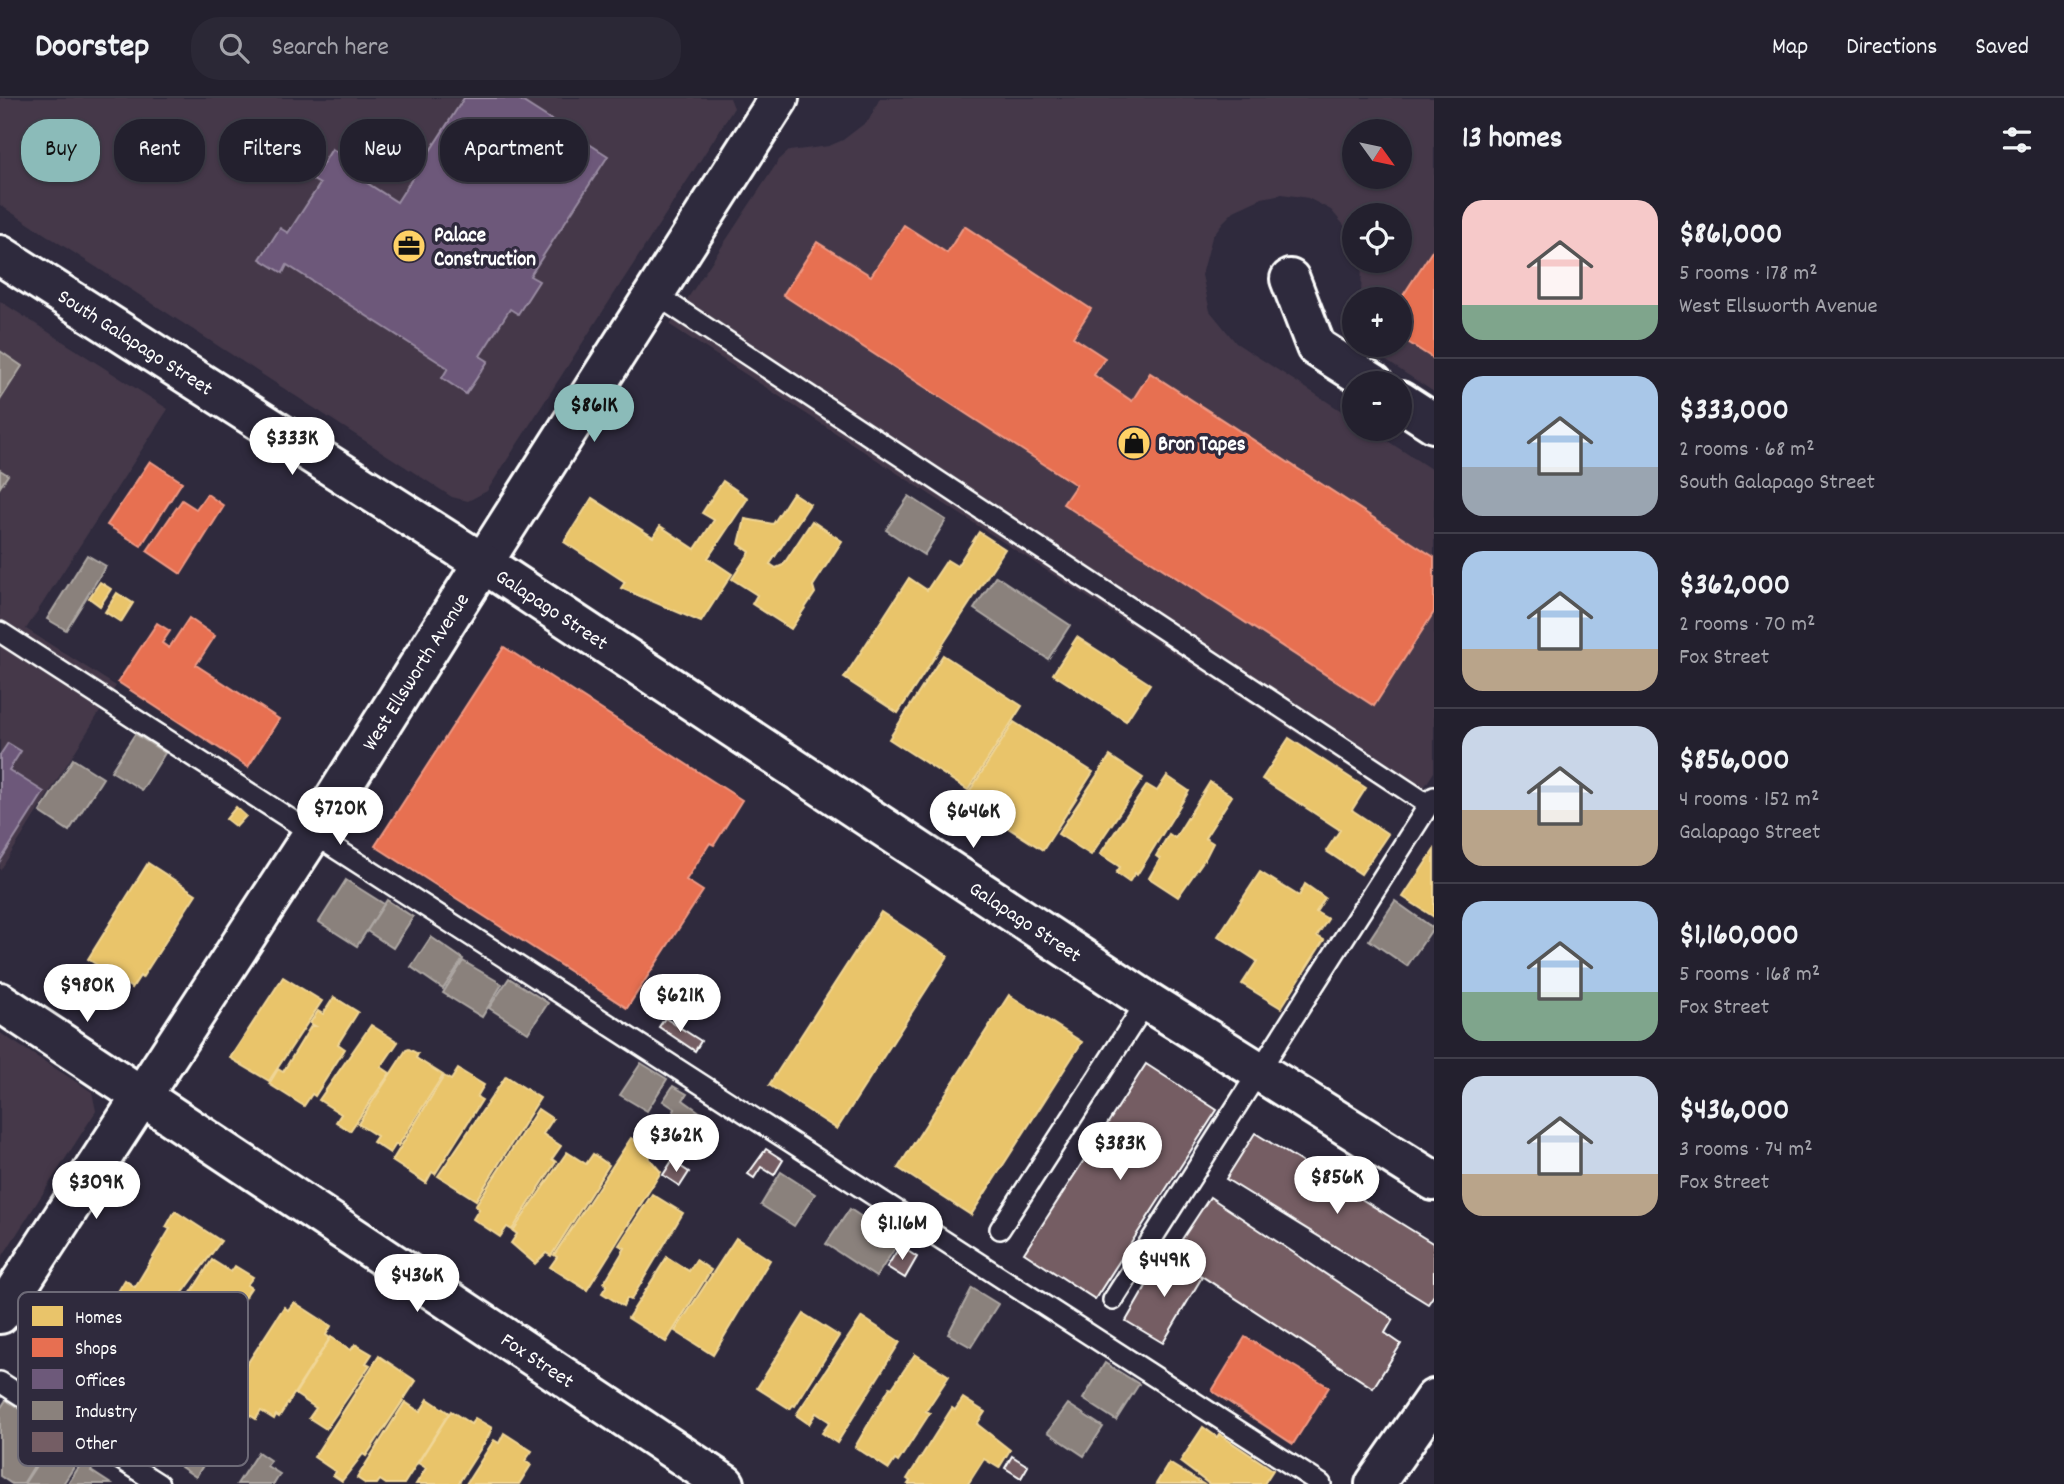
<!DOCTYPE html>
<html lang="en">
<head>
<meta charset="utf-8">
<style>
  :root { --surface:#23202e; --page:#2b2836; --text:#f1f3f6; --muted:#a3a3aa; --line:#403e4a; --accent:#8bbbb9 }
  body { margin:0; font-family:Dekko,sans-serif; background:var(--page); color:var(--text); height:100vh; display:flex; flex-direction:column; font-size:26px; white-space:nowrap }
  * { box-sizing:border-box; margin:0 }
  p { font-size:23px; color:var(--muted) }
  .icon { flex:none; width:38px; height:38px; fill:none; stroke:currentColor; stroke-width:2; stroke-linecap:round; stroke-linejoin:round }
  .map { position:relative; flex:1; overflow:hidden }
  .sheet { display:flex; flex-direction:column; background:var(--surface); width:630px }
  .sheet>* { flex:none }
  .top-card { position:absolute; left:21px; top:21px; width:665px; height:63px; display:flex; gap:14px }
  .needle { width:46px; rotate:123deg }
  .controls { position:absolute; left:1342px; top:21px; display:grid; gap:14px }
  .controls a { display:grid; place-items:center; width:70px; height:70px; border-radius:50%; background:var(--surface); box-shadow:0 2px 5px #0004,0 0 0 2px var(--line); font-size:35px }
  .price { position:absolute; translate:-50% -60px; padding:0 16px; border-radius:24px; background:#fff; color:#222; font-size:23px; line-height:46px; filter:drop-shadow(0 2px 4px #0008) }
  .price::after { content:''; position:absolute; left:50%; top:42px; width:21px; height:16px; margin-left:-10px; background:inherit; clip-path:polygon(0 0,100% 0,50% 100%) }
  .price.current { background:var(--accent); color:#111 }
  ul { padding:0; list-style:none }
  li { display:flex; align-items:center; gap:21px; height:175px; padding:0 28px }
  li+li { border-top:2px solid var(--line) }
  li span { display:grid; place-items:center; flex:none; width:196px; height:140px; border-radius:21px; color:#555 }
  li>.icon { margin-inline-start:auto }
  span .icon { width:84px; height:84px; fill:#fffc; stroke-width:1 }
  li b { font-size:30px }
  h2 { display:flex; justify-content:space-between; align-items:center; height:84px; padding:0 28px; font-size:30px }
  .chip { padding:0 24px; border-radius:28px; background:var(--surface); box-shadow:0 2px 5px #0004,0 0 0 2px var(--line); font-size:24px; line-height:63px }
  .chip.current { background:var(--accent); color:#111 }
  header { display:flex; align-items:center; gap:42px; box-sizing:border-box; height:98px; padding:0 35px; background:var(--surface); border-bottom:2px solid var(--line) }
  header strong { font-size:33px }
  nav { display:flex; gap:38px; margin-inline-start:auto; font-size:24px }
  .search { width:490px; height:63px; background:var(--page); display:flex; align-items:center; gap:18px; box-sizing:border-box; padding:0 24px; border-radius:28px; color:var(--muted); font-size:26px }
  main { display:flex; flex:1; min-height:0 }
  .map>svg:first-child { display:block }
</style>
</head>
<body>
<header>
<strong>Doorstep</strong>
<div class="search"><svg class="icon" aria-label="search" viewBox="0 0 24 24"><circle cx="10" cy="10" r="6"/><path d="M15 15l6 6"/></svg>Search here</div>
<nav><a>Map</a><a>Directions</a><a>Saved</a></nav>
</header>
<main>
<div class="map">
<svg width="1434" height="1386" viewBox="0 0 1434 1386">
  <rect width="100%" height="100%" fill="#2f2a3d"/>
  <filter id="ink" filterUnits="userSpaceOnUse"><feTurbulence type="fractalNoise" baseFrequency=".0143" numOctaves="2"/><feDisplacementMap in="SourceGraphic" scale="14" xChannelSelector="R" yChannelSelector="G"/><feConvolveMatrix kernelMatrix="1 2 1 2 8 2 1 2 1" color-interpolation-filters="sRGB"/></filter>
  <g filter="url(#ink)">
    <g fill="#443949" fill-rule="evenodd">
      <path d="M0,0H730L734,10L487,393L468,403L452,399L0,107Z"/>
      <path d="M880,0H1434V294L1362,247H1400V201H1361L1362,163H1400V117H1354V139L1331,112L1308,100L1282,96L1262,100L1234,113L1223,124L1212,139L1202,177L1210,213L1236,245L1354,321V331H1369L1434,373V674L1411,710L670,227L779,62L789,53L829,48L843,42L869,22ZM1354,33H1400V79H1354Z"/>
      <path d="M0,203L168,311L26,531L116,588L0,773Z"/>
      <path d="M0,935L92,994L96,1013L0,1162Z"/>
    </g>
    <g fill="#e9c46a" stroke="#f0d697" stroke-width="2">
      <path d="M723,383L748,400L708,460L732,476L701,524L621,490L625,484L564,444L592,400L653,439L660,428L695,451L714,422L702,415Z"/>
      <path d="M793,395L810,406L770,466L776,470L783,467L812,423L842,443L813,488L815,495L791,531L752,506L757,497L732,481L750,454L739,446L745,421L773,426Z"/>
      <path d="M979,434L1005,451L898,615L844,580L909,480L927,492L947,462L957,468Z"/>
      <path d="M100,484L111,491L100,508L89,500Z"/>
      <path d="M117,495L133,505L121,524L105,514Z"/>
      <path d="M1077,539L1150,586L1126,623L1053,576Z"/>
      <path d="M943,557L1022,608L968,692L889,641Z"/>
      <path d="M1014,624L1093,674L1043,752L964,702Z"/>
      <path d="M1289,640L1366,690L1352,712L1388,736L1361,776L1326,753L1340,732L1262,681Z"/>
      <path d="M1110,658L1143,680L1091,757L1058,736Z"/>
      <path d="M1167,678L1189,693L1137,777L1135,775L1129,784L1116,775L1120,769L1100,756L1147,687L1157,693Z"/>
      <path d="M1210,684L1232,698L1205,740L1213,745L1206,759L1178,799L1149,780L1160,761L1156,758L1169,736L1175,740Z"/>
      <path d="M236,709L246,718L236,729L226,721Z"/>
      <path d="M1434,752V819L1403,799Z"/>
      <path d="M148,765L196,796L142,880L140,878L132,890L88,861Z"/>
      <path d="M1260,774L1299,798L1305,786L1325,800L1316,814L1328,821L1317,838L1324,842L1281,910L1242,886L1257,863L1218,838Z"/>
      <path d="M881,814L948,858L837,1031L769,987Z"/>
      <path d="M283,879L322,903L269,983L230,960Z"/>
      <path d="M1009,897L1082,944L971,1117L898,1070Z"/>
      <path d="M334,899L358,914L338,946L345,951L315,998L312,996L304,1008L269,986L278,971L283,974L311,928H315L310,925L318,913L323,916Z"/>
      <path d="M371,927L398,944L381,969L390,975L350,1033L336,1024L341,1016L319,1002Z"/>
      <path d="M409,951L418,956L416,960L443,977L398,1048L396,1046L390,1055L373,1044L377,1038L358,1026L406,952Z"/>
      <path d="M458,971L484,987L477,999L482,1002L435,1076L432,1074L426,1085L392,1063L444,978L451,982Z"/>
      <path d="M506,978L540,1000L476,1102L438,1078Z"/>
      <path d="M538,1011L553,1021L543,1036L561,1048L552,1061L556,1064L512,1132L507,1129L500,1139L473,1121L479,1111L475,1108Z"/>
      <path d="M631,1040L653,1054L649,1060L661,1074L587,1192L550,1169L557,1159L554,1157Z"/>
      <path d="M567,1054L586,1066L593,1056L609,1067L551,1158L546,1155L535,1166L511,1145L517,1136L513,1133Z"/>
      <path d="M652,1096L683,1115L631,1202L627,1200L623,1208L602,1195L607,1187L604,1185L625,1150L619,1147Z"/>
      <path d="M175,1113L221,1143L163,1222L169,1226L151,1255L101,1222L125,1182L135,1189L170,1131L166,1129Z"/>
      <path d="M736,1140L770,1162L713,1257L675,1233Z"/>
      <path d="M667,1159L689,1173L696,1162L711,1172L666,1244L628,1220Z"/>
      <path d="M212,1162L231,1174L235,1168L253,1179L247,1187L251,1190L204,1260L185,1248L191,1239L176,1230L182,1222L176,1218Z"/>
      <path d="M294,1204L331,1228L326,1237L330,1240L279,1319L276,1317L274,1321L261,1313L256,1321L228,1303L236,1292L232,1289L284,1209L288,1212Z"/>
      <path d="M804,1216L839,1238L795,1308L793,1307L790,1311L757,1290Z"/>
      <path d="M862,1219L900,1244L837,1345L822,1335L830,1324L816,1315L809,1326L796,1317Z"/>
      <path d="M331,1239L351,1252L355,1246L372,1256L366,1265L370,1267L326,1331L309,1320L316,1310L295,1296Z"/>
      <path d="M915,1256L949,1278L926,1313L930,1315L898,1364L895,1362L889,1371L855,1349L890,1289L892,1290Z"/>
      <path d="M379,1258L416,1283L366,1358L363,1356L342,1383L333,1377L336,1374L314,1359Z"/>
      <path d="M963,1300L985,1314L977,1326L1010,1352L999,1370L984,1361L968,1386H908L910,1383L907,1381L952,1310L955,1312Z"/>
      <path d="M428,1301L449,1315L404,1386H386L380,1382L377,1386H366L357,1380L405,1304L420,1314Z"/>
      <path d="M451,1313L471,1326L475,1320L492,1330L488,1339L458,1386H416L426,1370L418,1365Z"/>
      <path d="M1203,1329L1217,1339L1219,1336L1273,1372L1264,1386H1209L1180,1364Z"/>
      <path d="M504,1335L532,1353L525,1363L531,1367L519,1386H466L494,1342L499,1345Z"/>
      <path d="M1169,1365L1203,1386H1156Z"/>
    </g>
    <g fill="#e76f51" stroke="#ee9a85" stroke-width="2">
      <path d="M904,127L947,155L964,128L1091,211L1073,239L1105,260L1094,277L1132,303L1150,275L1434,459V514L1374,608L1063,406L1076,387L783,197L817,144L871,178Z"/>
      <path d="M1434,150V261L1400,239V202Z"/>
      <path d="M150,363L182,384L141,448L107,427Z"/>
      <path d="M207,396L224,408L181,476L147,453L182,402L196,411Z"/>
      <path d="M189,520L215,538L196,567L279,621L248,669L118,584L157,525L170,533L162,545L169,550Z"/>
      <path d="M504,549L742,702L714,747L710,745L686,782L703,793L627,910L375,748Z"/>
      <path d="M1245,1239L1329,1289L1293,1346L1212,1293Z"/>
    </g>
    <g fill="#6d597a" stroke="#998ba2" stroke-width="2">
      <path d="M464,0H517L608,58L530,178L539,183L518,216L510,211L480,258L488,263L466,296L442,280L448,270L287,167L283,175L260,161L280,130L288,135L320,86L313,82L332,51L356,66L350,74L397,104Z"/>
      <path d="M8,645L21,653L9,672L44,694L0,763V657Z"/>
    </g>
    <g fill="#8a817c" stroke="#ada7a3" stroke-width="2">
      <path d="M0,253L22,268L0,302Z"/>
      <path d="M0,372L8,377L0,389Z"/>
      <path d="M909,398L946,422L924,457L886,432Z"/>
      <path d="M87,457L106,468L66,532L47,521Z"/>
      <path d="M996,478L1070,527L1048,561L974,511Z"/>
      <path d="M135,636L165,655L142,692L111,673Z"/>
      <path d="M73,661L103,680L69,733L40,714Z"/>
      <path d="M346,782L384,806L357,848L319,824Z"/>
      <path d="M387,802L413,819L393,850L367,833Z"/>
      <path d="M1395,803L1433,830L1407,868L1369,842Z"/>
      <path d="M431,839L463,861L443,891L411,869Z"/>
      <path d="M463,863L502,886L482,919L443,895Z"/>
      <path d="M509,880L548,905L528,935L489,910Z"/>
      <path d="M641,965L667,981L647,1013L620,997Z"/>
      <path d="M673,988L687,996L683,1002L701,1015L682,1044L664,1032L675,1011L663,1003Z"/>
      <path d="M781,1074L815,1096L794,1128L761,1107Z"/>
      <path d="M850,1111L899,1144L876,1179L826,1146Z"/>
      <path d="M972,1190L998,1206L971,1249L948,1236Z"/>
      <path d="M1105,1265L1139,1286L1116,1322L1083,1301Z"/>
      <path d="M6,1302L55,1334L23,1386H12L0,1378V1311Z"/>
      <path d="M1068,1306L1103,1329L1084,1358L1048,1334Z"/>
      <path d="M179,1311L219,1341L196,1379L181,1369L188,1358L176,1352L173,1357L154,1345L173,1314L176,1316Z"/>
      <path d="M51,1345L78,1363L63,1386H24Z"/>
      <path d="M258,1354L271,1363L267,1368L280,1376L274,1386H237Z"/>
      <path d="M86,1358L96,1365L91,1373L111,1386H68Z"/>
    </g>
    <g fill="#745d64" stroke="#fff" stroke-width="2">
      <path d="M665,920L701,943L695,953L659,929Z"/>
      <path d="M1146,966L1217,1012L1095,1201L1024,1155Z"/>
      <path d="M1255,1035L1434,1146V1197L1428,1206L1226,1081Z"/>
      <path d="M766,1051L783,1062L774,1077L761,1069L754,1080L748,1076Z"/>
      <path d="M672,1063L689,1074L680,1088L663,1077Z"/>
      <path d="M1210,1099L1393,1221L1385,1235L1401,1246L1373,1290L1171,1158Z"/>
      <path d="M900,1148L917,1159L905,1180L887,1169Z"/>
      <path d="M1164,1157L1202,1179L1163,1245L1126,1223Z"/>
      <path d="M1012,1358L1028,1368L1021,1380L1005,1370Z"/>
    </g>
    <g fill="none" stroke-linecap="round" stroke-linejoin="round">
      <defs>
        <g id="lane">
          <path d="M655,196L1429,707"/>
          <path d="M0,534L1321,1386"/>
          <path d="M1000,1131L1147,903"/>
          <path d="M1113,1202L1434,699"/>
          <path d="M0,1284L159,1386"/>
        </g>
        <g id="street">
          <path d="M1290,181L1316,249L1373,285"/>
          <path d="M1400,303L1434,325"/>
          <path d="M483,465L779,0"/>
          <path id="s1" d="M0,904L725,1386"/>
          <path d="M1375,1386L1434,1301"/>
        </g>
        <g id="secondary">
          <path id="s2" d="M0,157L483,465L1147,903L1434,1083"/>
          <path id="s3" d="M0,1216L313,735L483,465"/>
        </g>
      </defs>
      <use href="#lane" stroke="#fff" stroke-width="24"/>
      <use href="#street" stroke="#fff" stroke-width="44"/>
      <use href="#secondary" stroke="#fff" stroke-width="44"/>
      <use href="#lane" stroke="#2f2a3d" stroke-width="19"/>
      <use href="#street" stroke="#2f2a3d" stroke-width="38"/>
      <use href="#secondary" stroke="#2f2a3d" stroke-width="38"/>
    </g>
  </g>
  <defs>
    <symbol id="office-disc" viewBox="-11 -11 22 22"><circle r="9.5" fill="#ffd166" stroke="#2f2a3d"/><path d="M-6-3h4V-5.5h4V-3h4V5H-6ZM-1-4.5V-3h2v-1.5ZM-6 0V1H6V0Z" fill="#111"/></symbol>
    <symbol id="shop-disc" viewBox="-11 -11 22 22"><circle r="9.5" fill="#ffd166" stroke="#2f2a3d"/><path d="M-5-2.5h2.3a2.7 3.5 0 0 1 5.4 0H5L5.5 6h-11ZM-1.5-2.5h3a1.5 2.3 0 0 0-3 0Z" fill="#111"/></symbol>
  </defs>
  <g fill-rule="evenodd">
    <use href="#office-disc" x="390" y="129" width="38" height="38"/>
    <use href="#shop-disc" x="1115" y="326" width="38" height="38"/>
  </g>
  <g text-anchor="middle" stroke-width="7" stroke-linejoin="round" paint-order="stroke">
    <g font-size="21" font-weight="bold" fill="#fff" stroke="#2f2a3d" text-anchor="start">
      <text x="434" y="143">Palace<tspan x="434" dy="24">Construction</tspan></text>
      <text x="1158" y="352">Bron Tapes</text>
    </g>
    <g font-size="21" fill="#fff" stroke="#2f2a3d">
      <text dy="7" stroke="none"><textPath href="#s2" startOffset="161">South Galapago Street</textPath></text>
      <text dy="7" stroke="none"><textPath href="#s2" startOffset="656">Galapago Street</textPath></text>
      <text dy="7" stroke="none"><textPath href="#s3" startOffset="765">West Ellsworth Avenue</textPath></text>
      <text dy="7" stroke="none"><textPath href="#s2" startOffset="1223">Galapago Street</textPath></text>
      <text dy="7" stroke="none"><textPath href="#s1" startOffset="646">Fox Street</textPath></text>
    </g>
  </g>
  <rect x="18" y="1194" width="230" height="174" rx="10" fill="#2f2a3d" stroke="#6d6a77" stroke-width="2"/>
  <rect x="32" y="1208" width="31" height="20" fill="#e9c46a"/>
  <rect x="32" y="1240" width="31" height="19" fill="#e76f51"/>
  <rect x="32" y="1271" width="31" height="20" fill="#6d597a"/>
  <rect x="32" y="1303" width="31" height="19" fill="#8a817c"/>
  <rect x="32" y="1334" width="31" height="20" fill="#745d64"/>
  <g font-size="19" fill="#fff">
    <text x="75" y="1225">Homes</text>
    <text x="75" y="1256">Shops</text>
    <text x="75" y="1288">Offices</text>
    <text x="75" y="1319">Industry</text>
    <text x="75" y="1351">Other</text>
  </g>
</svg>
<div class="controls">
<a><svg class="needle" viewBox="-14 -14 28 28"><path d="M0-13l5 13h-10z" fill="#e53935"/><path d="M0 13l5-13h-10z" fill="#a3a3aa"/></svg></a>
<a><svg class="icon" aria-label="locate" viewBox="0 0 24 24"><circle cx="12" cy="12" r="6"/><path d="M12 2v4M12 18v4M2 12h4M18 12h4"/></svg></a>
<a>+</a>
<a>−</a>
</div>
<b class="price current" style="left:594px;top:346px">$861K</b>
<b class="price" style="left:292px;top:379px">$333K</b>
<b class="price" style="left:340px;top:749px">$720K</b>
<b class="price" style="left:973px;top:752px">$646K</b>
<b class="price" style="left:87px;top:926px">$980K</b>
<b class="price" style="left:680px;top:936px">$621K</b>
<b class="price" style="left:676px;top:1076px">$362K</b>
<b class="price" style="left:1120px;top:1084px">$383K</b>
<b class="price" style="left:1337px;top:1118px">$856K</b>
<b class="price" style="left:96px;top:1123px">$309K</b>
<b class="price" style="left:902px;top:1164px">$1.16M</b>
<b class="price" style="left:1164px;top:1201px">$449K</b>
<b class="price" style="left:417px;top:1216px">$436K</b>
<div class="top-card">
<a class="chip current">Buy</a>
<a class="chip">Rent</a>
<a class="chip">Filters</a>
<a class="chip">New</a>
<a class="chip">Apartment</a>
</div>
</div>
<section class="sheet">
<h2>13 homes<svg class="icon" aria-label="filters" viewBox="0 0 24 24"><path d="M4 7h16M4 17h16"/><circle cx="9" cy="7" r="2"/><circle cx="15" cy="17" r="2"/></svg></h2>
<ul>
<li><span style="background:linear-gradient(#f6c9c9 75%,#7fa58c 0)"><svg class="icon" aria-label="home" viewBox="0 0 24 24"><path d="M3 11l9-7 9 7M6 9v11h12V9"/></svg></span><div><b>$861,000</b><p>5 rooms · 178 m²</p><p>West Ellsworth Avenue</p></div></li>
<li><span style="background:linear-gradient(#a9c7e8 65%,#9aa5b1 0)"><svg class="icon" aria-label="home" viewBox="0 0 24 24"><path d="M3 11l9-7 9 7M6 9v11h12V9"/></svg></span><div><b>$333,000</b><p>2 rooms · 68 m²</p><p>South Galapago Street</p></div></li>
<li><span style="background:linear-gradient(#a9c7e8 70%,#b9a48a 0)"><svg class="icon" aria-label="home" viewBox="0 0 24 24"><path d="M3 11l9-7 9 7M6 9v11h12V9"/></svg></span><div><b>$362,000</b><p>2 rooms · 70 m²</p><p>Fox Street</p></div></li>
<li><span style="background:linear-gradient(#c9d6e8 60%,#b9a48a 0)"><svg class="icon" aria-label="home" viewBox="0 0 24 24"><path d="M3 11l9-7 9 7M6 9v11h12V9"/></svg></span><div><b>$856,000</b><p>4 rooms · 152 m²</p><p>Galapago Street</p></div></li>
<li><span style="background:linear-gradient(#a9c7e8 65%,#7fa58c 0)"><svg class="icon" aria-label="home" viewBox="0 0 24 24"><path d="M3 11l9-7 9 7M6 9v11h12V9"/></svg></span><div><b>$1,160,000</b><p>5 rooms · 168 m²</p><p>Fox Street</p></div></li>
<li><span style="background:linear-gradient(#c9d6e8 70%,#b9a48a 0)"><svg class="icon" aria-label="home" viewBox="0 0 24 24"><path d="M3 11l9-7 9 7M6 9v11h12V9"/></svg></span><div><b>$436,000</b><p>3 rooms · 74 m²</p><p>Fox Street</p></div></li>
</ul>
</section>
</main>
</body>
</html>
